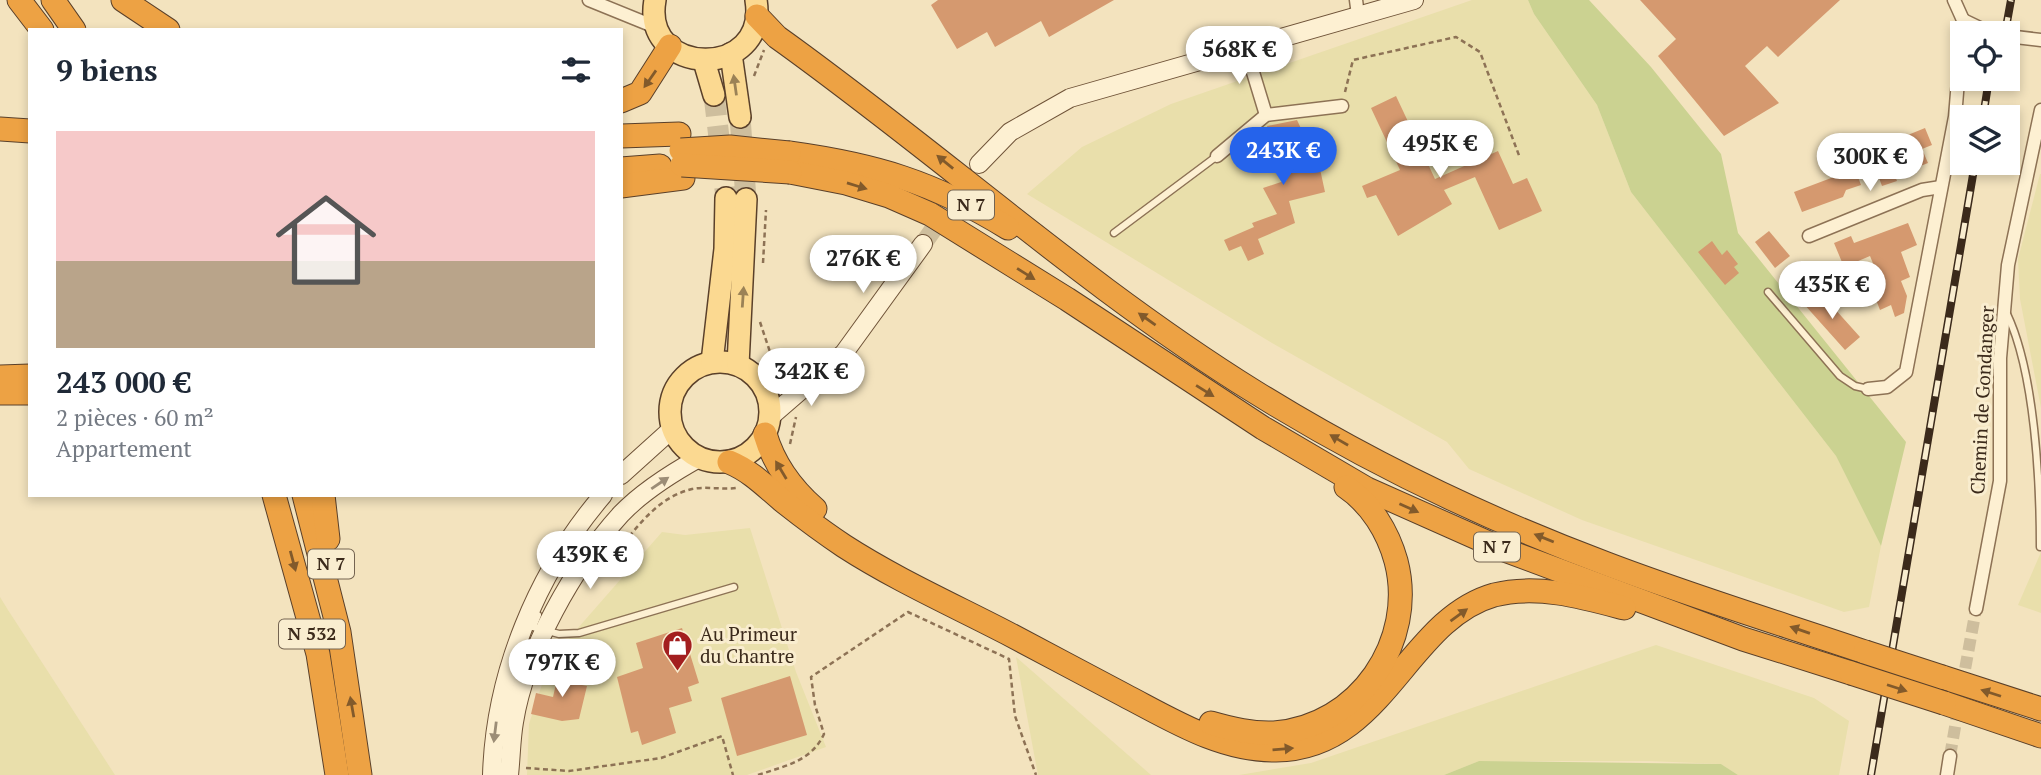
<!DOCTYPE html>
<html lang="fr">
<head>
<meta charset="utf-8">
<style>
  :root { --surface:#fff; --page:#f6f6f7; --text:#1f2937; --muted:#747a83; --accent:#2563eb }
  body { margin:0; font-family:"PT Serif",serif; background:var(--page); color:var(--text); height:100vh; display:flex; flex-direction:column; font-size:26px; white-space:nowrap }
  * { box-sizing:border-box; margin:0 }
  p { font-size:23px; color:var(--muted) }
  .icon { flex:none; width:38px; height:38px; fill:none; stroke:currentColor; stroke-width:2; stroke-linecap:round; stroke-linejoin:round }
  .map { position:relative; flex:1; overflow:hidden }
  .drawer { position:absolute; left:28px; top:28px; width:595px; height:469px; display:flex; flex-direction:column; background:var(--surface); border-radius:0px; box-shadow:0 4px 10px #0003 }
  .drawer>* { flex:none }
  .fabs { position:absolute; left:1950px; top:21px; display:grid; gap:14px }
  .fabs a { display:grid; place-items:center; width:70px; height:70px; border-radius:0px; background:var(--surface); box-shadow:0 4px 10px #0003; font-size:35px }
  .price { position:absolute; translate:-50% -60px; padding:0 16px; border-radius:24px; background:#fff; color:#222; font-size:23px; line-height:46px; filter:drop-shadow(0 2px 4px #0008) }
  .price::after { content:''; position:absolute; left:50%; top:42px; width:21px; height:16px; margin-left:-10px; background:inherit; clip-path:polygon(0 0,100% 0,50% 100%) }
  .price.selected { background:var(--accent); color:#fff }
  ul { padding:0; list-style:none }
  li { display:grid; align-content:center; gap:14px; height:371px; padding:0 28px }
  li span { display:grid; place-items:center; height:217px; border-radius:0px; color:#555 }
  li>.icon { margin-inline-start:auto }
  span .icon { width:126px; height:126px; fill:#fffc; stroke-width:1 }
  li b { font-size:30px }
  h2 { display:flex; justify-content:space-between; align-items:center; height:84px; padding:0 28px; font-size:30px }
  .map>svg:first-child { display:block }
</style>
</head>
<body>
<div class="map">
<svg width="2041" height="775" viewBox="0 0 2041 775">
  <rect width="100%" height="100%" fill="#f3e3be"/>
  <g fill="#e9dfab">
    <path d="M1472,0H1528L1534,14L1597,105L1631,192L1836,456L1881,546L1869,607L1844,612L1582,520L1469,469L1447,442L1272,343L1027,194L1082,147L1171,104Z"/>
    <path d="M2040,174H2041V408L2020,299L2018,259Z"/>
    <path d="M750,528L796,672L826,747L747,775H527L529,724L550,660L662,532L685,535Z"/>
    <path d="M2041,552V613L2018,605Z"/>
    <path d="M0,597L8,610L115,775H0Z"/>
    <path d="M1656,645L1814,698L1849,721L1839,775H1738L1721,764L1649,761H1479L1444,775H1239L1311,763Z"/>
    <path d="M1016,657L1151,775H1038Z"/>
  </g>
  <g fill="#cbd291">
    <path d="M1528,0H1589L1651,67L1721,154L1738,233L1906,442L1881,546L1836,456L1631,192L1597,105L1534,14Z"/>
    <path d="M1479,761L1721,764L1738,775H1444Z"/>
  </g>
  <g fill="#d5996f">
    <path d="M938,0H1114L1049,37L1041,21L995,47L987,32L957,49L931,5Z"/>
    <path d="M1640,0H1840L1778,57L1767,46L1745,66L1779,103L1724,136L1658,56L1676,39Z"/>
    <path d="M1396,96L1435,179L1498,151L1513,184L1527,178L1542,211L1499,230L1475,177L1444,190L1452,204L1398,236L1376,195L1367,198L1362,186L1400,170L1371,108Z"/>
    <path d="M1297,120L1320,169L1325,192L1289,201L1295,223L1258,239L1264,254L1248,261L1241,246L1229,251L1224,240L1254,227L1252,223L1277,214L1263,188L1287,180L1267,126Z"/>
    <path d="M1925,128L1932,145L1922,149L1928,163L1895,176L1897,181L1882,186L1875,167L1886,163L1883,156L1902,148L1898,139Z"/>
    <path d="M1855,169L1861,185L1846,190L1843,197L1802,212L1794,192Z"/>
    <path d="M1908,223L1917,245L1901,252L1910,277L1901,281L1907,296L1904,313L1895,317L1891,305L1880,310L1873,292L1883,288L1870,256L1844,267L1834,243L1851,236L1854,243Z"/>
    <path d="M1769,231L1790,256L1775,268L1755,242Z"/>
    <path d="M1712,241L1722,255L1727,250L1738,264L1734,267L1739,273L1725,285L1698,252Z"/>
    <path d="M1814,293L1821,301L1825,298L1860,337L1845,350L1803,303Z"/>
    <path d="M682,628L699,683L688,687L692,701L669,708L676,733L642,745L638,731L631,733L617,677L643,668L636,643Z"/>
    <path d="M560,666L575,669L572,683L587,686L579,719L562,721L531,714L536,693L553,697Z"/>
    <path d="M790,676L807,735L737,756L721,698Z"/>
  </g>
  <g fill="none" stroke-linecap="round" stroke-linejoin="round">
    <g stroke="#cebe9d" stroke-width="12" stroke-dasharray="12 6" stroke-linecap="butt">
      <path d="M1962,686L1976,609"/>
      <path d="M1950,756L1959,704"/>
    </g>
    <path stroke="#cebe9d" stroke-width="18" stroke-dasharray="18 9" stroke-linecap="butt" d="M923,244L961,190"/>
    <g stroke="#cebe9d" stroke-width="21" stroke-dasharray="21 10" stroke-linecap="butt">
      <path d="M714,95L726,198"/>
      <path d="M740,117L746,199"/>
    </g>
    <defs>
      <g id="lane">
        <path d="M1114,233L1217,156"/>
        <path d="M1768,292L1840,376L1855,386L1868,389"/>
        <path d="M2007,314C2035,373 2040,482 2040,547"/>
        <path d="M538,615L533,627L559,634L579,633L734,587"/>
      </g>
      <g id="street">
        <path d="M589,0L658,28"/>
        <path d="M1356,0L1358,15"/>
        <path d="M1963,20L1990,33"/>
        <path d="M2007,36L2041,40"/>
        <path d="M1245,46L1266,115"/>
        <path d="M1217,156L1266,115L1342,106"/>
        <path d="M1809,236L1922,190L1941,187"/>
        <path d="M1868,389L1887,387L1906,372L1955,117L1963,20L1954,0"/>
        <path d="M1976,609L2000,481V358L2008,265L2041,110"/>
        <path d="M1947,775L1950,756"/>
      </g>
      <g id="secondary">
        <path d="M979,164L1010,132L1070,98L1414,0"/>
        <path d="M760,382L823,369"/>
        <path d="M770,417L844,353L923,244"/>
        <path d="M621,475L672,429"/>
        <path d="M492,775C495,674 537,572 603,495"/>
        <path d="M509,775C511,757 511,739 514,722C525,652 574,566 621,514C643,491 672,473 699,458"/>
      </g>
      <g id="primary">
        <path d="M655,0C641,78 769,80 756,0"/>
        <path d="M731,54L740,117"/>
        <path d="M704,61L714,95"/>
        <circle cx="720" cy="412" r="50"/>
        <path d="M712,362L725,249L726,198"/>
        <path d="M738,365L746,199"/>
      </g>
      <g id="highway">
        <path d="M19,0L42,30"/>
        <path d="M53,0L74,30"/>
        <path d="M123,0L168,30"/>
        <path d="M757,16L777,37C938,152 1086,287 1255,392C1366,461 1484,518 1607,564C1691,596 1779,623 1865,652"/>
        <path d="M621,101L640,93L670,46"/>
        <path d="M0,129L30,131"/>
        <path d="M621,136L679,134"/>
        <path d="M789,153C876,165 933,182 1008,228"/>
        <path d="M621,169L660,166"/>
        <path d="M790,172L846,183L889,196L930,214L1067,299L1263,428L1367,489L1502,549L1743,639L1851,673"/>
        <path d="M621,186L683,178"/>
        <path d="M0,377L30,376"/>
        <path d="M0,393H30"/>
        <path d="M765,434C774,465 791,488 815,509"/>
        <path d="M729,462C751,471 766,487 784,502C803,517 823,532 844,546C895,579 953,605 1007,633C1046,654 1085,674 1124,695C1172,720 1221,751 1276,750C1384,749 1406,620 1494,595C1537,584 1583,597 1624,608"/>
        <path d="M274,495L318,654L337,775"/>
        <path d="M304,495L339,632L360,775"/>
        <path d="M323,495L328,539"/>
        <path d="M1942,677L2041,709"/>
        <path d="M1944,703L2041,736"/>
        <path d="M1211,723C1232,729 1252,734 1274,733C1359,727 1417,641 1396,561C1388,532 1371,504 1346,487"/>
      </g>
    </defs>
    <use href="#lane" stroke="#8d7255" stroke-width="9"/>
    <use href="#street" stroke="#8d7255" stroke-width="15"/>
    <use href="#secondary" stroke="#6f5338" stroke-width="20"/>
    <use href="#primary" stroke="#5a402a" stroke-width="24"/>
    <use href="#highway" stroke="#5a402a" stroke-width="25"/>
    <g stroke="#8d7255" stroke-width="2.5" stroke-dasharray="5 3.5" stroke-linecap="butt">
      <path d="M754,76L764,50"/>
      <path d="M1345,92L1353,60L1456,37L1480,52L1520,158"/>
      <path d="M763,263L766,210"/>
      <path d="M760,322L770,352L776,360"/>
      <path d="M790,444L796,417"/>
      <path d="M597,576C626,546 647,500 692,489C706,486 722,490 736,488"/>
      <path d="M526,768L569,771L661,758L722,736L733,775"/>
      <path d="M758,775C784,766 811,762 824,734L815,705L811,677L908,612L1009,659L1015,716L1036,775"/>
    </g>
    <use href="#lane" stroke="#fdf0d2" stroke-width="6"/>
    <use href="#street" stroke="#fdf0d2" stroke-width="12"/>
    <use href="#secondary" stroke="#fdf0d2" stroke-width="18"/>
    <use href="#primary" stroke="#fbd991" stroke-width="21"/>
    <use href="#highway" stroke="#eda244" stroke-width="23"/>
    <defs>
      <g id="rail">
        <path d="M2005,33L2011,0"/>
        <path d="M1983,117L1989,79"/>
        <path d="M1871,775L1975,163"/>
      </g>
    </defs>
    <use href="#rail" stroke="#3b2a1b" stroke-width="8"/>
    <use href="#rail" stroke="#f9edcf" stroke-width="5" stroke-dasharray="16" stroke-linecap="butt"/>
    <defs>
      <g id="highway-bridge">
        <path d="M681,150L730,147L789,153"/>
        <path d="M682,165L790,172"/>
        <path d="M1865,652L1942,677"/>
        <path d="M1851,673L1944,703"/>
      </g>
    </defs>
    <use href="#highway-bridge" stroke="#5a402a" stroke-width="25" stroke-linecap="butt"/>
    <use href="#highway-bridge" stroke="#eda244" stroke-width="23"/>
  </g>
  <defs><path id="oneway-solid" d="M-6-.8H1V-3.2L6.5 0L1 3.2V.8H-6Z" transform="scale(1.75)"/></defs>
  <g fill="#825a2b">
    <use href="#oneway-solid" transform="translate(650 79) rotate(125)"/>
    <use href="#oneway-solid" transform="translate(945 162) rotate(-141)"/>
    <use href="#oneway-solid" transform="translate(857 186) rotate(17)"/>
    <use href="#oneway-solid" transform="translate(1026 274) rotate(32)"/>
    <use href="#oneway-solid" transform="translate(1147 319) rotate(-145)"/>
    <use href="#oneway-solid" transform="translate(1205 391) rotate(32)"/>
    <use href="#oneway-solid" transform="translate(1339 440) rotate(-150)"/>
    <use href="#oneway-solid" transform="translate(781 470) rotate(-121)"/>
    <use href="#oneway-solid" transform="translate(1409 508) rotate(24)"/>
    <use href="#oneway-solid" transform="translate(1544 538) rotate(-158)"/>
    <use href="#oneway-solid" transform="translate(293 561) rotate(75)"/>
    <use href="#oneway-solid" transform="translate(1459 615) rotate(-36)"/>
    <use href="#oneway-solid" transform="translate(1800 630) rotate(-161)"/>
    <use href="#oneway-solid" transform="translate(1897 688) rotate(18)"/>
    <use href="#oneway-solid" transform="translate(1991 693) rotate(-162)"/>
    <use href="#oneway-solid" transform="translate(352 707) rotate(-100)"/>
    <use href="#oneway-solid" transform="translate(1283 749) rotate(-5)"/>
  </g>
  <g fill="#9b8256">
    <use href="#oneway-solid" transform="translate(735 85) rotate(-98)"/>
    <use href="#oneway-solid" transform="translate(743 297) rotate(-86)"/>
  </g>
  <g fill="#9c8d76">
    <use href="#oneway-solid" transform="translate(660 483) rotate(-34)"/>
    <use href="#oneway-solid" transform="translate(495 732) rotate(97)"/>
  </g>
  <defs>
    <symbol id="shop-pin" viewBox="-11 -11 22 30"><path d="M0 17L-7.5 6A9.5 9.5 0 1 1 7.5 6Z" fill="#a31e1f" stroke="#f9edcf"/><path d="M-5-2.5h2.3a2.7 3.5 0 0 1 5.4 0H5L5.5 6h-11ZM-1.5-2.5h3a1.5 2.3 0 0 0-3 0Z" fill="#fff"/></symbol>
  </defs>
  <g fill-rule="evenodd">
    <use href="#shop-pin" x="660" y="628" width="35" height="47"/>
  </g>
  <g text-anchor="middle" stroke-width="6" stroke-linejoin="round" paint-order="stroke">
    <g fill="#f9edcf" stroke="#746451" stroke-width="2">
      <rect x="948" y="190.5" width="46" height="29" rx="5"/>
      <rect x="1474" y="532.5" width="46" height="29" rx="5"/>
      <rect x="308" y="549.5" width="46" height="29" rx="5"/>
      <rect x="279" y="619.5" width="66" height="29" rx="5"/>
    </g>
    <g font-size="18" font-weight="bold" fill="#3b2a1b">
      <text x="971" y="211">N 7</text>
      <text x="1497" y="553">N 7</text>
      <text x="331" y="570">N 7</text>
      <text x="312" y="640">N 532</text>
    </g>
    <g font-size="19" fill="#3b2a1b" stroke="#f9edcf">
      <text transform="translate(1982 400) rotate(-87)" y="7">Chemin de Gondanger</text>
    </g>
    <g font-size="19" fill="#3b2a1b" stroke="#f9edcf" text-anchor="start">
      <text x="700" y="641">Au Primeur<tspan x="700" dy="22">du Chantre</tspan></text>
    </g>
  </g>
</svg>
<div class="fabs">
<a><svg class="icon" aria-label="locate" viewBox="0 0 24 24"><circle cx="12" cy="12" r="6"/><path d="M12 2v4M12 18v4M2 12h4M18 12h4"/></svg></a>
<a><svg class="icon" aria-label="layers" viewBox="0 0 24 24"><path d="M12 4l9 5-9 5-9-5zM3 14l9 5 9-5"/></svg></a>
</div>
<b class="price" style="left:1239px;top:86px">568K €</b>
<b class="price" style="left:1440px;top:180px">495K €</b>
<b class="price selected" style="left:1283px;top:187px">243K €</b>
<b class="price" style="left:1870px;top:193px">300K €</b>
<b class="price" style="left:863px;top:295px">276K €</b>
<b class="price" style="left:1832px;top:321px">435K €</b>
<b class="price" style="left:811px;top:408px">342K €</b>
<b class="price" style="left:590px;top:591px">439K €</b>
<b class="price" style="left:562px;top:699px">797K €</b>
<section class="drawer">
<h2>9 biens<svg class="icon" aria-label="filters" viewBox="0 0 24 24"><path d="M4 7h16M4 17h16"/><circle cx="9" cy="7" r="2"/><circle cx="15" cy="17" r="2"/></svg></h2>
<ul>
<li><span style="background:linear-gradient(#f6c9c9 60%,#b9a48a 0)"><svg class="icon" aria-label="home" viewBox="0 0 24 24"><path d="M3 11l9-7 9 7M6 9v11h12V9"/></svg></span><div><b>243 000 €</b><p>2 pièces · 60 m²</p><p>Appartement</p></div></li>
</ul>
</section>
</div>
</body>
</html>
